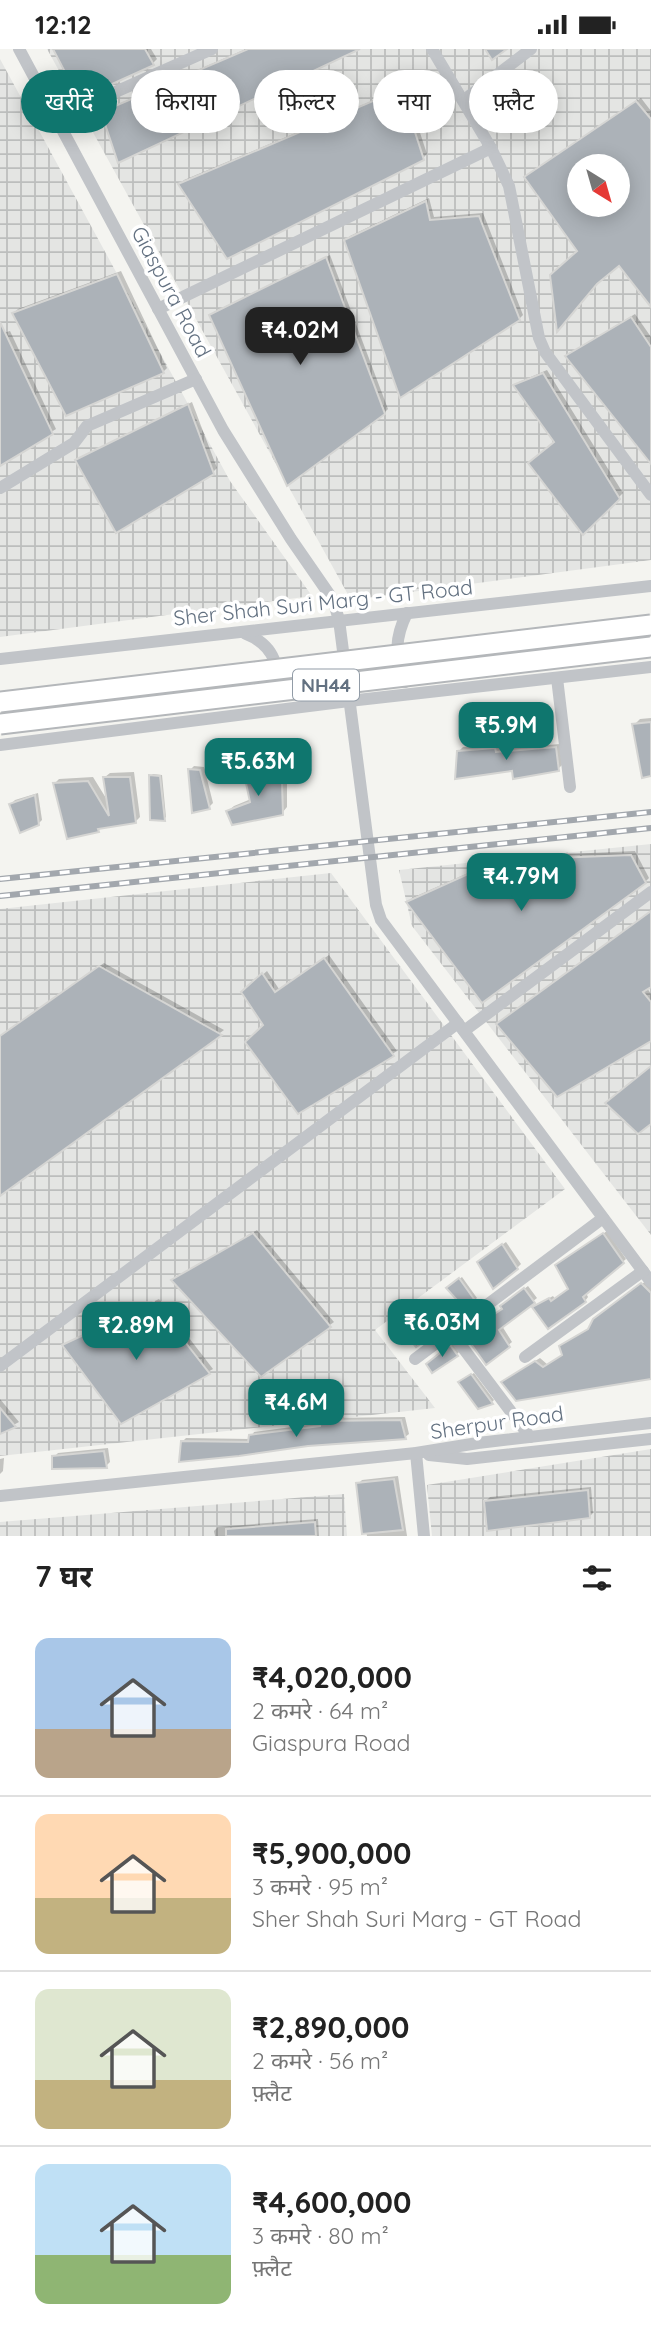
<!DOCTYPE html>
<html lang="hi">
<head>
<meta charset="utf-8">
<style>
  :root { --surface:#fff; --page:#f2f2f2; --text:#222; --muted:#767676; --line:#e0e0e0; --accent:#0f766e }
  body { margin:0; font-family:Quicksand,"Noto Sans Devanagari",sans-serif; background:var(--page); color:var(--text); height:100vh; display:flex; flex-direction:column; font-size:26px; white-space:nowrap }
  * { box-sizing:border-box; margin:0 }
  p { font-size:23px; color:var(--muted) }
  .icon { flex:none; width:38px; height:38px; fill:none; stroke:currentColor; stroke-width:2; stroke-linecap:round; stroke-linejoin:round }
  .map { position:relative; height:1487px; overflow:hidden }
  .drawer { display:flex; flex-direction:column; background:var(--surface); flex:1 }
  .drawer>* { flex:none }
  .guide { position:absolute; left:21px; top:21px; width:609px; height:63px; display:flex; gap:14px }
  .needle { width:46px; rotate:143deg }
  .buttons { position:absolute; left:567px; top:105px; display:grid; gap:14px }
  .buttons a { display:grid; place-items:center; width:63px; height:63px; border-radius:50%; background:var(--surface); box-shadow:0 4px 18px #0003; font-size:35px }
  .price { position:absolute; translate:-50% -60px; padding:0 16px; border-radius:14px; background:var(--accent); color:#fff; font-size:23px; line-height:46px; filter:drop-shadow(0 2px 4px #0008) }
  .price::after { content:''; position:absolute; left:50%; top:42px; width:21px; height:16px; margin-left:-10px; background:inherit; clip-path:polygon(0 0,100% 0,50% 100%) }
  .price.current { background:#222; color:#fff }
  ul { padding:0; list-style:none }
  li { display:flex; align-items:center; gap:21px; height:175px; padding:0 35px }
  li+li { border-top:2px solid var(--line) }
  li span { display:grid; place-items:center; flex:none; width:196px; height:140px; border-radius:14px; color:#555 }
  li>.icon { margin-inline-start:auto }
  span .icon { width:84px; height:84px; fill:#fffc; stroke-width:1 }
  li b { font-size:30px }
  h2 { display:flex; justify-content:space-between; align-items:center; height:84px; padding:0 35px; font-size:30px }
  .pill { padding:0 24px; border-radius:32px; background:var(--surface); box-shadow:0 4px 18px #0003; font-size:24px; line-height:63px }
  .pill.current { background:var(--accent); color:#fff }
  .status { display:flex; justify-content:space-between; align-items:center; height:49px; padding:0 35px; background:var(--surface); direction:ltr }
  .status svg { height:19px; fill:currentColor }
  .map>svg:first-child { display:block }
</style>
</head>
<body>
<div class="status"><b>12:12</b><svg viewBox="0 0 49 12"><path d="M0 12V9h3v3zM5 12V6h3v6zM10 12V3h3v9zM15 12V0h3v12zM26 1h20v11H26zM47 4h2v5h-2z"/></svg></div>
<div class="map">
<svg width="651" height="1487" viewBox="0 0 651 1487">
  <defs>
    <pattern id="industrial-grid" width="8" height="8" patternUnits="userSpaceOnUse" patternTransform="scale(1.75)"><rect width="8" height="8" fill="#e4e5e3"/><path d="M0 4h8M4 0v8" fill="none" stroke="#bcbebd"/></pattern>
  </defs>
  <rect width="100%" height="100%" fill="#f4f4f0"/>
  <g fill="url(#industrial-grid)" fill-rule="evenodd">
    <path d="M47,0H651V511L351,551ZM579,117H618V156H579Z"/>
    <path d="M0,10L230,432L312,547L0,588Z"/>
    <path d="M651,795V1186L412,877L399,821Z"/>
    <path d="M331,824L565,1140L375,1281L435,1359L0,1407V860Z"/>
    <path d="M651,1400V1487H432L427,1436Z"/>
    <path d="M344,1445L347,1487H0V1473Z"/>
  </g>
  <g fill="#0003" fill-rule="evenodd">
    <path d="M55,0H151L157,10L153,14Z"/>
    <path d="M246,0H356L103,64L107,60Z"/>
    <path d="M405,38L427,105L423,109L180,135L184,131Z"/>
    <path d="M641,49L651,62V255L620,214L579,202L530,124ZM579,117H618V156H579Z"/>
    <path d="M429,149L434,168L483,164L523,266L519,270L346,191L350,187Z"/>
    <path d="M330,206L388,360L384,364L211,266L214,263Z"/>
    <path d="M121,222L167,319L163,323L14,264L18,260Z"/>
    <path d="M635,265L651,288V412L571,304Z"/>
    <path d="M10,282L56,380L0,415V285Z"/>
    <path d="M547,321L623,444L583,484L555,393L515,336L519,333Z"/>
    <path d="M192,353L217,419L213,423L77,412L81,408Z"/>
    <path d="M651,669V726L634,676L640,670Z"/>
    <path d="M560,695L562,716L558,720H514L459,702L463,698L499,696V700Z"/>
    <path d="M266,707L268,729H287V758L282,764L228,762L234,757L251,750L245,720L250,715Z"/>
    <path d="M194,717L204,718L213,754L209,758L190,721Z"/>
    <path d="M134,723L140,768L135,773L102,778L98,782L54,735L59,730L93,728L109,754L105,728L110,724Z"/>
    <path d="M153,725L162,726L166,768L164,770L150,727Z"/>
    <path d="M38,744L42,771L38,775L11,755L15,751Z"/>
    <path d="M635,802L649,829L645,833L409,853L412,849L504,808Z"/>
    <path d="M651,863V936L647,939L651,945V990L502,971Z"/>
    <path d="M329,906L397,1002L299,1063L265,976L243,943L267,922L279,940Z"/>
    <path d="M104,914L224,981L0,1145V987Z"/>
    <path d="M257,1181L334,1273L261,1326L173,1231Z"/>
    <path d="M607,1182L626,1210L586,1244L588,1248L585,1252L537,1256L553,1247L555,1250L570,1239L561,1213Z"/>
    <path d="M506,1193L521,1215L517,1219L483,1209Z"/>
    <path d="M462,1228L477,1249L467,1258L448,1239Z"/>
    <path d="M646,1232L651,1238V1328L507,1329L540,1309L548,1316L564,1305L565,1294L591,1278L599,1266Z"/>
    <path d="M528,1237L537,1249L502,1277L512,1293L487,1313L506,1254Z"/>
    <path d="M159,1250L213,1320L121,1373L65,1296L68,1293Z"/>
    <path d="M431,1253L447,1272L444,1275L404,1271Z"/>
    <path d="M453,1295L459,1303L457,1305L428,1315Z"/>
    <path d="M474,1324L494,1351L492,1353L462,1331Z"/>
    <path d="M0,1350L19,1373L0,1383Z"/>
    <path d="M405,1368L409,1385L405,1388L308,1395L182,1393L186,1389L250,1390L254,1383L322,1374L327,1369Z"/>
    <path d="M108,1399L110,1413L106,1417L54,1408L58,1404Z"/>
    <path d="M4,1409L3,1422L0,1425V1410Z"/>
    <path d="M398,1427L407,1487H367L358,1435L362,1431Z"/>
    <path d="M591,1438L593,1464L589,1468L486,1452L490,1448Z"/>
    <path d="M318,1470L319,1487H215L214,1482L218,1478Z"/>
  </g>
  <g fill="#acb2b8" stroke="#d5d5d3" stroke-width="2" fill-rule="evenodd">
    <path d="M53,0H145L154,16L79,50Z"/>
    <path d="M248,0H360L118,114L101,63Z"/>
    <path d="M485,0H507L492,11Z"/>
    <path d="M401,40L424,111L227,210L178,135Z"/>
    <path d="M636,52L651,70V258L619,217L597,235L557,283L550,226L577,202L524,128ZM579,117H618V156H579Z"/>
    <path d="M426,152L430,171L479,167L520,271L400,349L344,191Z"/>
    <path d="M326,208L385,365L287,437L209,266Z"/>
    <path d="M117,225L164,324L66,367L12,264Z"/>
    <path d="M631,268L651,298V415L565,307Z"/>
    <path d="M0,273L53,385L0,417Z"/>
    <path d="M543,324L620,450L583,486L528,414L554,393L513,336Z"/>
    <path d="M188,355L214,425L116,484L75,411Z"/>
    <path d="M651,673V727L642,729L632,675Z"/>
    <path d="M556,698L559,722L513,730L512,722L455,730L457,702L495,699L496,703Z"/>
    <path d="M261,711L263,734L282,733L283,766L232,776L226,762L250,753L243,720Z"/>
    <path d="M188,720L200,721L210,760L192,764Z"/>
    <path d="M149,726L160,727L165,772L150,771Z"/>
    <path d="M103,728H130L136,774L98,780L99,783L67,790L53,734L88,732L109,767Z"/>
    <path d="M35,746L39,776L20,784L9,755Z"/>
    <path d="M631,806L646,834L482,954L406,853L499,811Z"/>
    <path d="M651,862V938L643,943L651,953V992L557,1048L496,975Z"/>
    <path d="M324,909L394,1007L298,1065L245,993L263,976L241,943L262,924L275,943Z"/>
    <path d="M99,917L222,986L0,1147V987Z"/>
    <path d="M651,1017V1075L638,1085L605,1054Z"/>
    <path d="M253,1184L331,1278L261,1328L171,1231Z"/>
    <path d="M603,1184L624,1214L583,1248L586,1253L548,1280L532,1258L549,1249L551,1252L568,1240L555,1216Z"/>
    <path d="M502,1195L518,1220L493,1240L477,1213Z"/>
    <path d="M459,1229L476,1253L466,1261L446,1239Z"/>
    <path d="M641,1234L651,1244V1330L516,1352L501,1333L535,1312L543,1318L562,1306L559,1297L588,1280L593,1270Z"/>
    <path d="M524,1239L535,1254L499,1281L510,1298L486,1316L464,1285L502,1260L500,1257Z"/>
    <path d="M154,1253L210,1325L121,1375L62,1296Z"/>
    <path d="M427,1256L445,1277L416,1298L398,1275Z"/>
    <path d="M450,1296L458,1307L432,1324L426,1315Z"/>
    <path d="M471,1325L493,1355L478,1360L458,1333Z"/>
    <path d="M0,1359L16,1378L0,1385Z"/>
    <path d="M401,1371L406,1390L308,1397L239,1407L179,1413L181,1392L248,1393L249,1386L320,1377L321,1372Z"/>
    <path d="M104,1402L107,1419L52,1420V1407Z"/>
    <path d="M394,1430L403,1481L362,1485L356,1434Z"/>
    <path d="M588,1441L590,1469L487,1482L484,1452Z"/>
    <path d="M315,1473L316,1487H226V1480Z"/>
  </g>
  <g fill="none" stroke-linecap="round" stroke-linejoin="round">
    <g stroke="#c1c4c8" stroke-width="12">
      <path d="M19,0L223,381L291,490L329,545L334,554L339,571L376,856L381,871L651,1233"/>
      <path d="M432,0L491,99L509,137L539,289L545,303L651,446"/>
      <path d="M464,51L531,0"/>
      <path d="M57,69L212,0"/>
      <path d="M158,260L491,99"/>
      <path d="M0,439L74,394L87,377L196,330"/>
      <path d="M246,585C274,596 284,621 271,648"/>
      <path d="M0,610L651,537"/>
      <path d="M557,629L570,738"/>
      <path d="M405,633C394,608 395,588 407,564"/>
      <path d="M0,696L349,652L651,618"/>
      <path d="M464,982L651,843"/>
      <path d="M451,1283L530,1388"/>
      <path d="M525,1308L643,1222"/>
      <path d="M415,1310L603,1169"/>
      <path d="M0,1317L458,974"/>
      <path d="M416,1404L424,1487"/>
      <path d="M429,1406L467,1410L651,1390"/>
      <path d="M0,1447L416,1404L478,1394L651,1374"/>
    </g>
    <defs>
      <g id="rail">
        <path d="M0,830L651,763"/>
        <path d="M0,847L651,779"/>
      </g>
    </defs>
    <use href="#rail" stroke="#a2a7ad" stroke-width="6"/>
    <use href="#rail" stroke="#fff" stroke-width="3.5" stroke-dasharray="10" stroke-linecap="butt"/>
    <defs>
      <g id="highway-bridge">
        <path d="M0,653L651,576"/>
        <path d="M0,675L651,598"/>
      </g>
    </defs>
    <use href="#highway-bridge" stroke="#b4b7ba" stroke-width="23" stroke-linecap="butt"/>
    <use href="#highway-bridge" stroke="#fff" stroke-width="19"/>
  </g>
  <g text-anchor="middle" stroke-width="7" stroke-linejoin="round" paint-order="stroke">
    <rect fill="#fff" stroke="#929ca7" stroke-width="2" x="293" y="620.5" width="66" height="31" rx="5"/>
    <g font-size="19" font-weight="bold" fill="#637181">
      <text x="326" y="643">NH44</text>
    </g>
    <g font-size="21" fill="#637181" stroke="#fff">
      <text transform="translate(171 243) rotate(62)" y="7">Giaspura Road</text>
      <text transform="translate(323 554) rotate(-6)" y="7">Sher Shah Suri Marg - GT Road</text>
      <text transform="translate(497 1374) rotate(-8)" y="7">Sherpur Road</text>
    </g>
  </g>
</svg>
<div class="buttons">
<a><svg class="needle" viewBox="-14 -14 28 28"><path d="M0-13l5 13h-10z" fill="#e53935"/><path d="M0 13l5-13h-10z" fill="#767676"/></svg></a>
</div>
<b class="price current" style="left:300px;top:318px">₹4.02M</b>
<b class="price" style="left:506px;top:713px">₹5.9M</b>
<b class="price" style="left:258px;top:749px">₹5.63M</b>
<b class="price" style="left:521px;top:864px">₹4.79M</b>
<b class="price" style="left:442px;top:1310px">₹6.03M</b>
<b class="price" style="left:136px;top:1313px">₹2.89M</b>
<b class="price" style="left:296px;top:1390px">₹4.6M</b>
<div class="guide">
<a class="pill current">खरीदें</a>
<a class="pill">किराया</a>
<a class="pill">फ़िल्टर</a>
<a class="pill">नया</a>
<a class="pill">फ़्लैट</a>
</div>
</div>
<section class="drawer">
<h2>7 घर<svg class="icon" aria-label="filters" viewBox="0 0 24 24"><path d="M4 7h16M4 17h16"/><circle cx="9" cy="7" r="2"/><circle cx="15" cy="17" r="2"/></svg></h2>
<ul>
<li><span style="background:linear-gradient(#a9c7e8 65%,#b9a48a 0)"><svg class="icon" aria-label="home" viewBox="0 0 24 24"><path d="M3 11l9-7 9 7M6 9v11h12V9"/></svg></span><div><b>₹4,020,000</b><p>2 कमरे · 64 m²</p><p>Giaspura Road</p></div></li>
<li><span style="background:linear-gradient(#ffd9b3 60%,#c2b280 0)"><svg class="icon" aria-label="home" viewBox="0 0 24 24"><path d="M3 11l9-7 9 7M6 9v11h12V9"/></svg></span><div><b>₹5,900,000</b><p>3 कमरे · 95 m²</p><p>Sher Shah Suri Marg - GT Road</p></div></li>
<li><span style="background:linear-gradient(#dfe7d0 65%,#c2b280 0)"><svg class="icon" aria-label="home" viewBox="0 0 24 24"><path d="M3 11l9-7 9 7M6 9v11h12V9"/></svg></span><div><b>₹2,890,000</b><p>2 कमरे · 56 m²</p><p>फ़्लैट</p></div></li>
<li><span style="background:linear-gradient(#bfe0f5 65%,#8fb573 0)"><svg class="icon" aria-label="home" viewBox="0 0 24 24"><path d="M3 11l9-7 9 7M6 9v11h12V9"/></svg></span><div><b>₹4,600,000</b><p>3 कमरे · 80 m²</p><p>फ़्लैट</p></div></li>
</ul>
</section>
</body>
</html>
